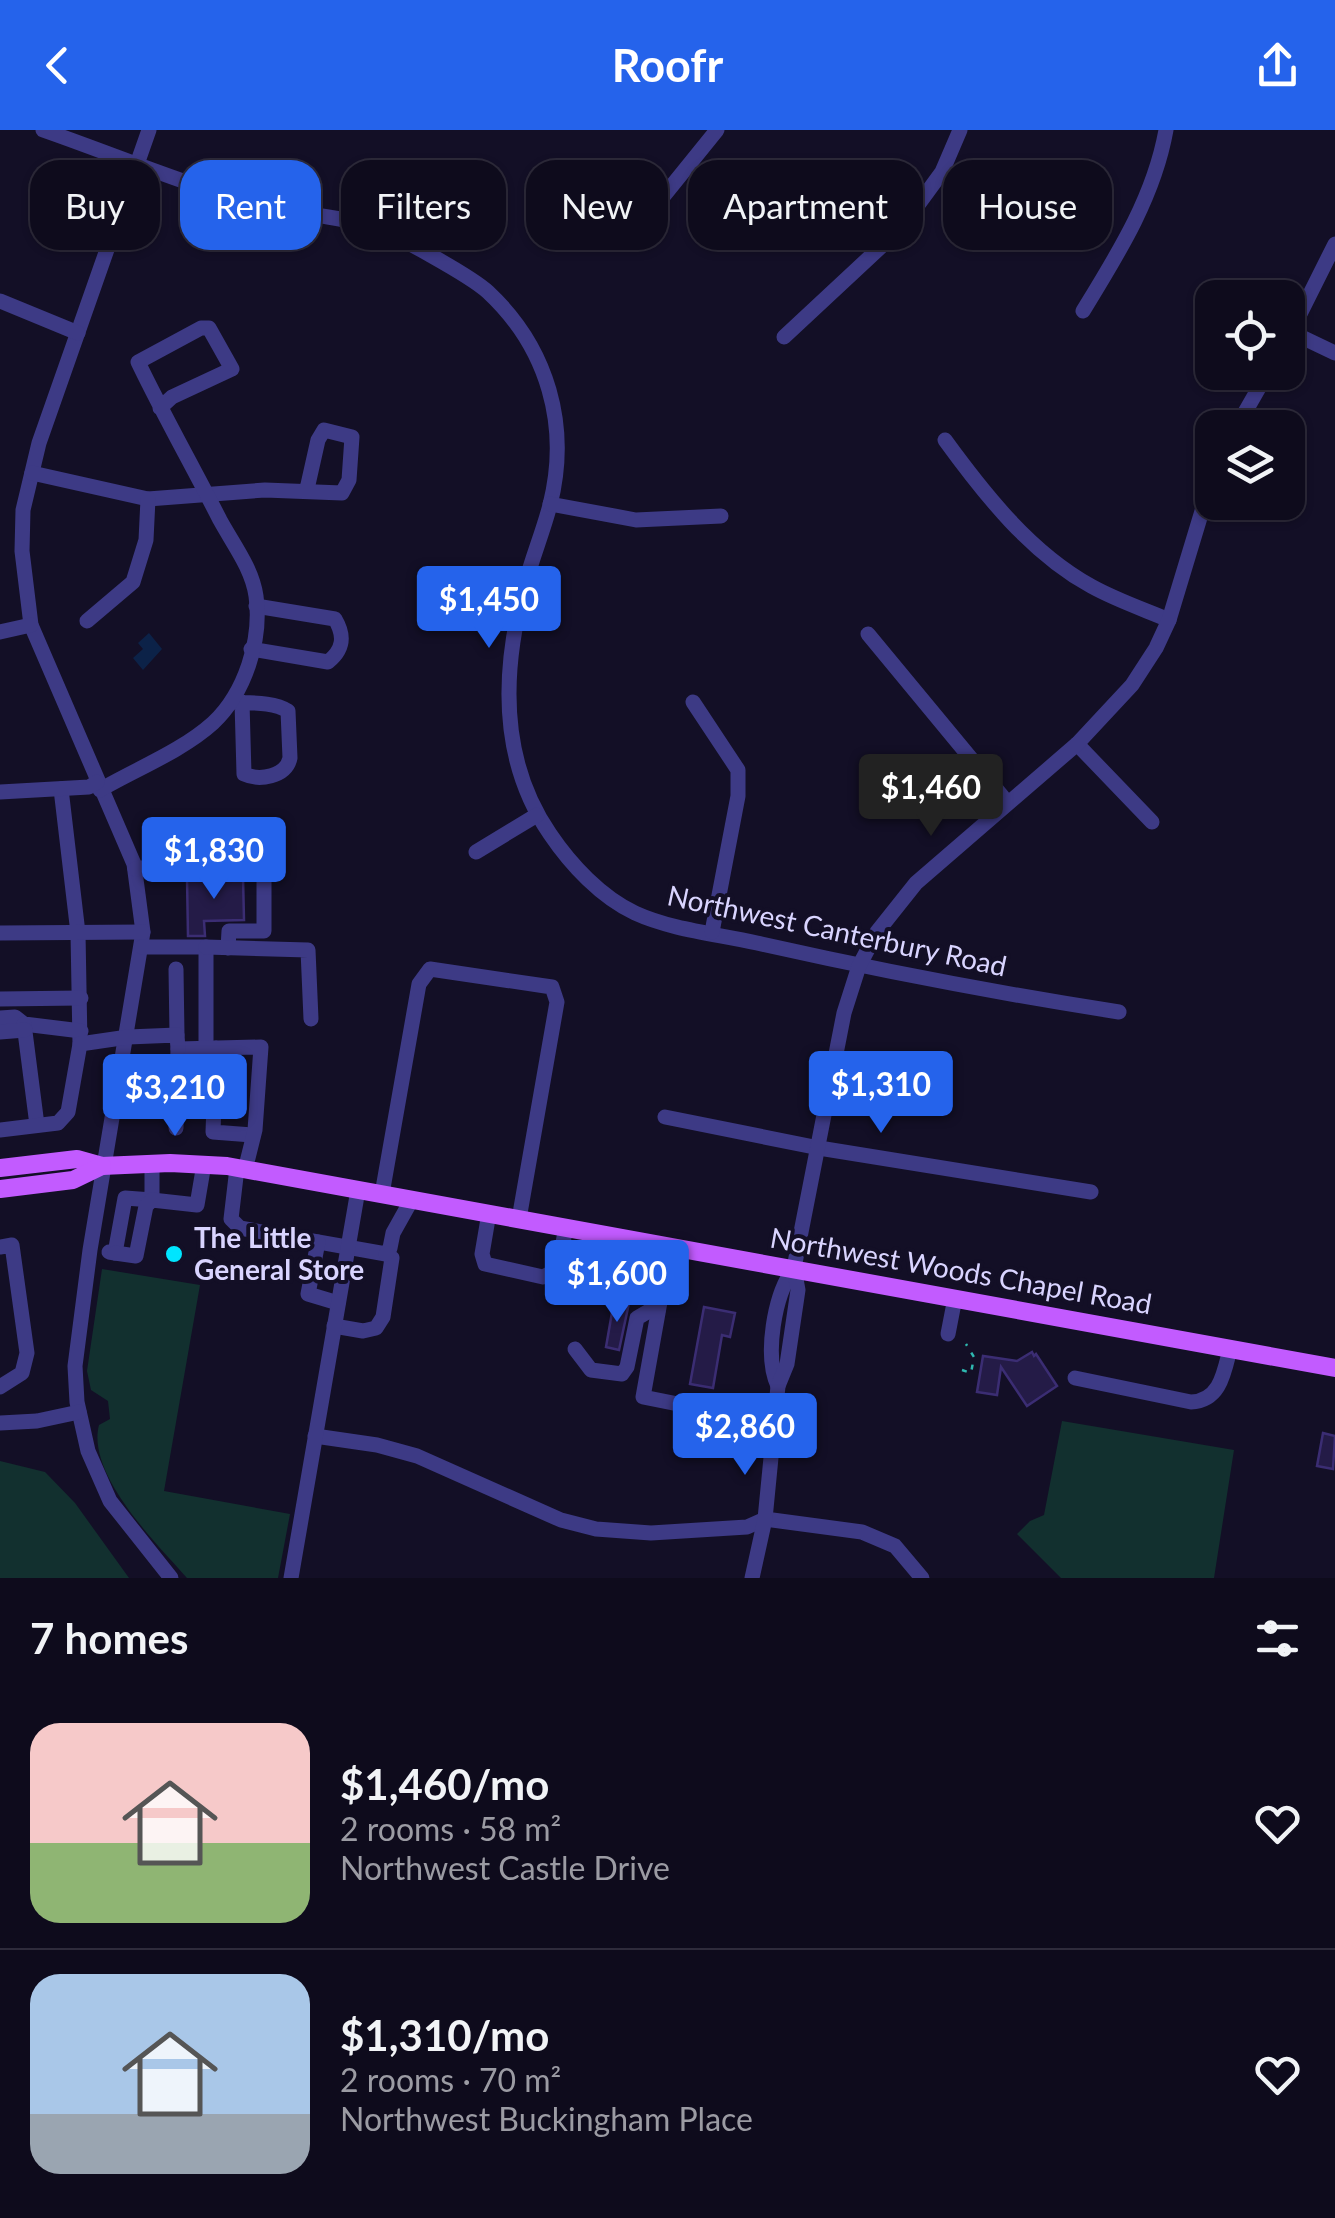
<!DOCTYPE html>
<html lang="en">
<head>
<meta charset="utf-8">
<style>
  :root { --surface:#0e0b1c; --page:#171425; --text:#f1f3f6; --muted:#9b9ba3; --line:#2e2b3b; --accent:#2563eb }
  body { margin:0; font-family:Lato,sans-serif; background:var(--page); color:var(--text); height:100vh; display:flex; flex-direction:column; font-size:38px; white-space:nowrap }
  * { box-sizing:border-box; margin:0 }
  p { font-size:32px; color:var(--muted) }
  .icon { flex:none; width:55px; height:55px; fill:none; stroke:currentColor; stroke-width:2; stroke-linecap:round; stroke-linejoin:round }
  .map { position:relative; height:1448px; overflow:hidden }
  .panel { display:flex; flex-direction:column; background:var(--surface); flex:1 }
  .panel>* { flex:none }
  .guide { position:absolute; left:30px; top:30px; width:1275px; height:90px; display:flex; gap:20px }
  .buttons { position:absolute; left:1195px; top:150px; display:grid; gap:20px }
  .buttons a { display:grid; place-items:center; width:110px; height:110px; border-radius:20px; background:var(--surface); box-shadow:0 2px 8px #0004,0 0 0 2px var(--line); font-size:50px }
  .price { position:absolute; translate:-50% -85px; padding:0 22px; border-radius:10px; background:var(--accent); color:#fff; font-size:32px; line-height:65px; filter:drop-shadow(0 2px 5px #0008) }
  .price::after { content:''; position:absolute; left:50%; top:60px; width:30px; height:22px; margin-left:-15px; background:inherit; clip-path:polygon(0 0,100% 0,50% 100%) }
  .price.on { background:#222; color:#fff }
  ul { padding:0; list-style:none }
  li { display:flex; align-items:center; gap:30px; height:250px; padding:0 30px }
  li+li { border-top:2px solid var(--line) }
  li span { display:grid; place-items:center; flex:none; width:280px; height:200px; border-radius:30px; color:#555 }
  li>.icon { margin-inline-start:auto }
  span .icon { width:120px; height:120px; fill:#fffc; stroke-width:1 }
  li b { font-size:42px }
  h2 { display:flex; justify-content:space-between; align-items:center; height:120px; padding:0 30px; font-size:42px }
  .chip { padding:0 35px; border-radius:30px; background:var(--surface); box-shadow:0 2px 8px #0004,0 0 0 2px var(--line); font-size:35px; line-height:90px }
  .chip.on { background:var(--accent); color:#fff }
  header { display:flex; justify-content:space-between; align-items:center; height:130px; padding:0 30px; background:var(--accent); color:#fff; font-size:45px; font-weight:700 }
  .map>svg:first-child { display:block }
</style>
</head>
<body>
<header><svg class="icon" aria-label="back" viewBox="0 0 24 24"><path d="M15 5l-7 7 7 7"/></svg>Roofr<svg class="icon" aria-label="share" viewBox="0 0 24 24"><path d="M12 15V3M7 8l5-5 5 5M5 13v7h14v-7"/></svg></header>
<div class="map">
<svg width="1335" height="1448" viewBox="0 0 1335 1448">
  <rect width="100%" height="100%" fill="#130f26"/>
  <g fill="#12302f">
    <path d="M102,1139L200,1155L164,1361L290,1384L278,1448H187C157,1414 86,1344 99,1295L110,1289L108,1271L91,1260L87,1241Z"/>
    <path d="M1062,1291L1234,1320L1214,1448H1061L1017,1404L1030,1391L1044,1385Z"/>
    <path d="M0,1331L45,1342L75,1373L129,1448H0Z"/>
  </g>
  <path fill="#0c2248" d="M149,503L162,519L143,540L133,528L143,519L138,513Z"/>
  <g fill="#241b47" stroke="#3b2d73" stroke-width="2.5">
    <path d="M243,747L244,790L204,791L205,806H188L187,748Z"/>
    <path d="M614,1171L629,1173L619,1220L606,1217Z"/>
    <path d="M704,1177L735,1183L730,1207L722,1205L713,1258L690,1254Z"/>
    <path d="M1032,1222L1034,1226L1036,1224L1057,1256L1027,1276L1001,1237L997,1265L977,1262L983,1226L1017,1231Z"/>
    <path d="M1323,1303L1335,1306L1333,1339L1317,1336Z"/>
  </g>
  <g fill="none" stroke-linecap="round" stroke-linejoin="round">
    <path stroke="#2fb8b0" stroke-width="2.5" stroke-dasharray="5 8" stroke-linecap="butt" d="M962,1240L971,1243L974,1227L966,1214"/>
    <g stroke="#3d3a85" stroke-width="15">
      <path d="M43,0C109,23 174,50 240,70C283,83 329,84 371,96C392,102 472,147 488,162C548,218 570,296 550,375C543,402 532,428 525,455C502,539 499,630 550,704C571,735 601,767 635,783C672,800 718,804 757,813C877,840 997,863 1119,882"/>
      <path d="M149,0L39,313L23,380L22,421L31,495L134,734L143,802L90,1120L75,1236L77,1272L88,1321L110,1371L171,1448"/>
      <path d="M662,68L717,0"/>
      <path d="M375,97L395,47"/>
      <path d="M0,171L78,203"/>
      <path d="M1083,181C1118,124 1154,67 1166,0"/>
      <path d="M1291,202L1335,223"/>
      <path d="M784,207L901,98L942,42L960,0"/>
      <path d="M1288,208L1335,114"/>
      <path d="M1236,298L1268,242"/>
      <path d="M945,310C985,365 1031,423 1091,456C1116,470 1143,479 1169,490"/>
      <path d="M32,343L148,369L265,360L342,363L349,350L352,307L324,300L318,310L307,359"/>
      <path d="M550,374L636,390L721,386"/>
      <path d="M87,491L133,452L146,410L148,369"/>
      <path d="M0,502L31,495"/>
      <path d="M868,504L1007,672"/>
      <path d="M251,519L328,532C344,519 345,506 335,489L256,476"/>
      <path d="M233,572C250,573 274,572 288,581L290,628C286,647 259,651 244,644L242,572"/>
      <path d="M693,572L738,640V666L712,802"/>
      <path d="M1077,614L1152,692"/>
      <path d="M61,659L78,803L80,914"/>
      <path d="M100,660C136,639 182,621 213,593C245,563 262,510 256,466C252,438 233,414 220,390C193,337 164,286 138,232L201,198H209L232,239L172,267L160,278"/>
      <path d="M0,662L89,657L97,652"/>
      <path d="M476,722L537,685"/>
      <path d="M135,739L192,731L264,734V801H229L228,818"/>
      <path d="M0,803L143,802"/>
      <path d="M142,817H206V918"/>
      <path d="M206,817L308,820L311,889"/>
      <path d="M176,839L177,905"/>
      <path d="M0,869L81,868"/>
      <path d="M0,888L15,887L24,894L81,901"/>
      <path d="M24,894L37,995"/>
      <path d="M0,902L25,900"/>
      <path d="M216,918L213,1002L252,1005"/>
      <path d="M177,965L214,966"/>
      <path d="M665,987L819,1018L1091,1062"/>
      <path d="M176,998L178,919L261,917L255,1000L245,1040"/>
      <path d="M0,1000L58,993L68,982L80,914L128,907L177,905L178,919"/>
      <path d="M237,1038L231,1089L240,1098L386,1124L392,1128L383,1187L376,1198L363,1201L334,1196"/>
      <path d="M382,1064L419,854L430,839L552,857L557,872L519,1089"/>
      <path d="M489,1083L482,1124L485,1134L543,1147L558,1139L566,1097"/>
      <path d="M318,1112L308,1164L338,1173"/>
      <path d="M670,1116L643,1267L708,1280L773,1283"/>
      <path d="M0,1117L12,1115L27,1223L22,1243L0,1257"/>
      <path d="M109,1122L115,1123L125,1068L152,1070V1033"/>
      <path d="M115,1123L136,1126L146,1076L152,1070L197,1075L204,1034"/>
      <path d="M386,1124L390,1118L393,1103L412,1069"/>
      <path d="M948,1204L955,1168"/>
      <path d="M575,1219L591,1240L622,1244L627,1237L637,1188L649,1181H658"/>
      <path d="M1075,1248L1191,1272C1220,1271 1224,1243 1230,1219"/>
      <path d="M778,1256C764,1226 774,1165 794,1138"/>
      <path d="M0,1293L37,1291L79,1282"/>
      <path d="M315,1306L377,1315L417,1326L561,1390L596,1399L651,1403L747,1397L765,1389L862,1402L895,1416L922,1448"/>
      <path d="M291,1448L358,1060"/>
      <path d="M752,1448L765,1389L778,1256L787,1234L798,1160L794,1138L844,883L859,836L877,802L916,753L1077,614L1132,555L1156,518L1169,490L1212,348"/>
    </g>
    <g stroke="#c25bff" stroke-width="18">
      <path d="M0,1038L77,1029L102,1036L170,1033L227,1036L1335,1238"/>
      <path d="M0,1059L73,1050L102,1036"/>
    </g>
  </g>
  <circle fill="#00e5ff" stroke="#130f26" stroke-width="4" cx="174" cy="1124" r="10"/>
  <g text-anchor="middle" stroke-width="8" stroke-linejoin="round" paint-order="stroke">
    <g font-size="28" fill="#d9d4ff" stroke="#130f26">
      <text transform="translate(837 801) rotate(12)" y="10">Northwest Canterbury Road</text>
      <text transform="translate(961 1141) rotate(10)" y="10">Northwest Woods Chapel Road</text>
    </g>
    <g font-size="28" font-weight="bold" fill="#d9d4ff" stroke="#130f26" text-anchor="start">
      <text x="194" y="1118">The Little<tspan x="194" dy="32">General Store</tspan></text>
    </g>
  </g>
</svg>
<div class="buttons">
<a><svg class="icon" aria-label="locate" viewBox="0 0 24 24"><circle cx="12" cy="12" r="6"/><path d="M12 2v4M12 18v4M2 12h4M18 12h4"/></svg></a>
<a><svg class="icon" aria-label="layers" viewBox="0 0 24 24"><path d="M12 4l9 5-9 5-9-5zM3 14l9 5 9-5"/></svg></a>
</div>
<b class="price" style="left:489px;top:521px">$1,450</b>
<b class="price on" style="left:931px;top:709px">$1,460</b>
<b class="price" style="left:214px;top:772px">$1,830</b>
<b class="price" style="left:881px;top:1006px">$1,310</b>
<b class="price" style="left:175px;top:1009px">$3,210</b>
<b class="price" style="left:617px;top:1195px">$1,600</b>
<b class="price" style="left:745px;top:1348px">$2,860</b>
<div class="guide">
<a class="chip">Buy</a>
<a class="chip on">Rent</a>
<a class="chip">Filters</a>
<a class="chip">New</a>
<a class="chip">Apartment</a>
<a class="chip">House</a>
</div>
</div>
<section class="panel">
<h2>7 homes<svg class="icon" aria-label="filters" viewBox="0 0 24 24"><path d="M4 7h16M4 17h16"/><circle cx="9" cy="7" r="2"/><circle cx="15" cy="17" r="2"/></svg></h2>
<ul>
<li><span style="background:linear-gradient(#f6c9c9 60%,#8fb573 0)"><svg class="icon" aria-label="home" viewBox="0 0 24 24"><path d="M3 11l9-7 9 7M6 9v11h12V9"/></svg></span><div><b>$1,460/mo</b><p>2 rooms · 58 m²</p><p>Northwest Castle Drive</p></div><svg class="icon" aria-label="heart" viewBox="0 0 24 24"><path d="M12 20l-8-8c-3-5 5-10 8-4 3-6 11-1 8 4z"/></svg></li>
<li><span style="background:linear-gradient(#a9c7e8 70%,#9aa5b1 0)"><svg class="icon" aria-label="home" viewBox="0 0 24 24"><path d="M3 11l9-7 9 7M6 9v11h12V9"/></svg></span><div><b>$1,310/mo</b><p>2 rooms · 70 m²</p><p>Northwest Buckingham Place</p></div><svg class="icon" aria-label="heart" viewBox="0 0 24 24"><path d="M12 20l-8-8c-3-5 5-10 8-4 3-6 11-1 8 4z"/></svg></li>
</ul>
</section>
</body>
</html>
